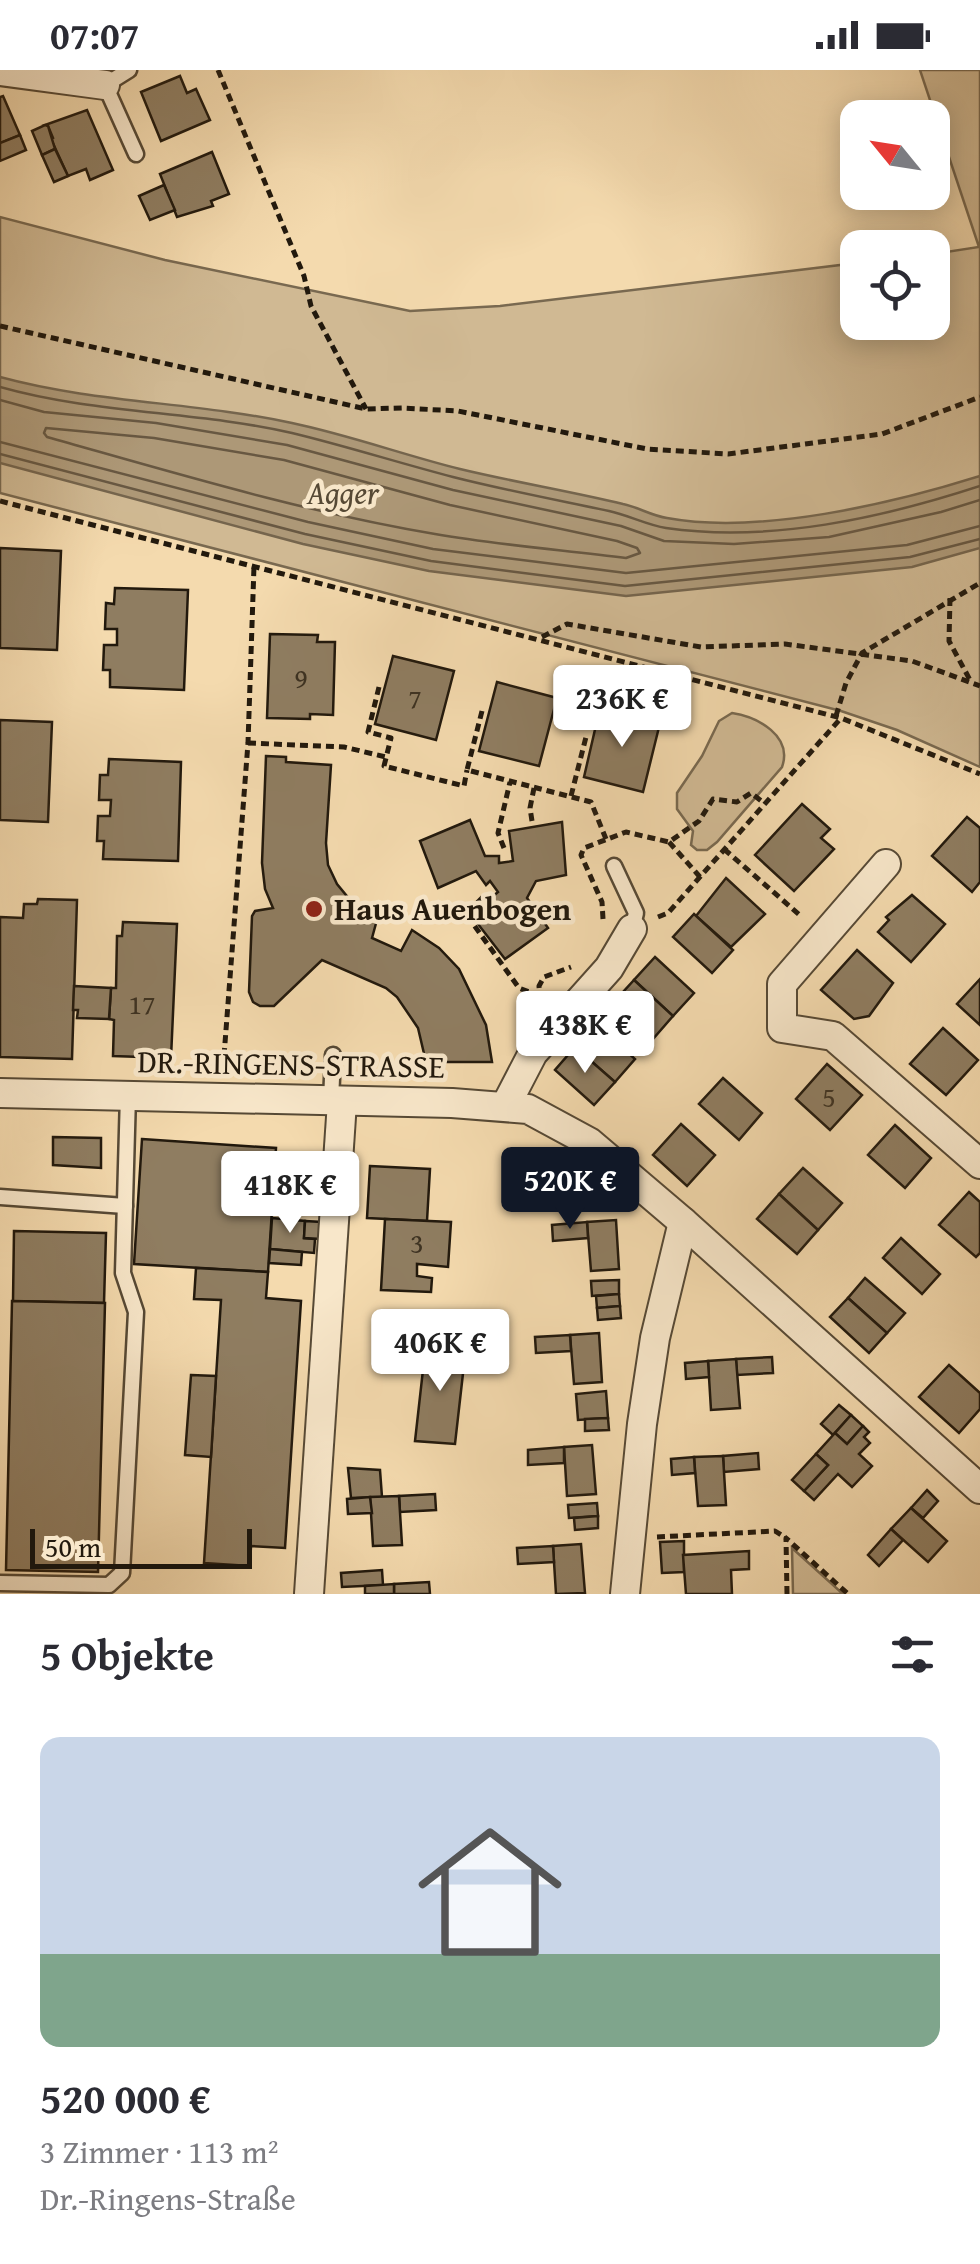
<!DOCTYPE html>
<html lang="de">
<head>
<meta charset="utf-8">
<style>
  :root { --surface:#fff; --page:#f2f2f3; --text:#2b2b33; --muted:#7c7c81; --accent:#111827 }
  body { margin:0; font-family:"Gentium Book Plus",serif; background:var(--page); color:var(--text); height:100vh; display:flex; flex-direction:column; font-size:38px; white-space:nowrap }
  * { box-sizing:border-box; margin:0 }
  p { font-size:32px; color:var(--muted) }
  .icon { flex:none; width:55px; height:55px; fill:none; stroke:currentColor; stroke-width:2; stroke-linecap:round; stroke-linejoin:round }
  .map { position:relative; height:1524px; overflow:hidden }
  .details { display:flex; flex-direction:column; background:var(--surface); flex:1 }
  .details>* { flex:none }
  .needle { width:65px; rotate:300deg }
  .tools { position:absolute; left:840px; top:30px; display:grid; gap:20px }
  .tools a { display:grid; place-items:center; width:110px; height:110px; border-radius:20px; background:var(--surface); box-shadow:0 5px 25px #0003; font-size:50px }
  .scale { position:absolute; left:30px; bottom:25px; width:222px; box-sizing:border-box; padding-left:10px; border:5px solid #22190d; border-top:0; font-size:28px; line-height:35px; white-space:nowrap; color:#22190d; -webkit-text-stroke:8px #f8e7ca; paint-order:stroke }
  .price { position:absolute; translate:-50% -85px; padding:0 22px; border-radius:10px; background:#fff; color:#222; font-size:32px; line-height:65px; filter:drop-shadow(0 2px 5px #0008) }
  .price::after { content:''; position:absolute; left:50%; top:60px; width:30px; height:22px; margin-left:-15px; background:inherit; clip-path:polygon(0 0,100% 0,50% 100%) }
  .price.active { background:var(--accent); color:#fff }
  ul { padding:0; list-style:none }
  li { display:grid; align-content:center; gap:20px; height:530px; padding:0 40px }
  li span { display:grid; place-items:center; height:310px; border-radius:20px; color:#555 }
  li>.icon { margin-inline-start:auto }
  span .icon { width:180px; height:180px; fill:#fffc; stroke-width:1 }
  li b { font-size:42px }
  h2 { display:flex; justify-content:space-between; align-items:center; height:120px; padding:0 40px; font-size:42px }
  .status { display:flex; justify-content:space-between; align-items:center; height:70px; padding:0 50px; background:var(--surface); direction:ltr }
  .status svg { height:28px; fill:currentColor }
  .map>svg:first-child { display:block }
</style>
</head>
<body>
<div class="status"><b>07:07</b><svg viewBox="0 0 49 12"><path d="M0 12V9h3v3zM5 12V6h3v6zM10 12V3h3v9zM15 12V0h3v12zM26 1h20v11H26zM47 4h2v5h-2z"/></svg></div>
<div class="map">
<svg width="980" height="1524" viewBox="0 0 980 1524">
  <rect width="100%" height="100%" fill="#f4daae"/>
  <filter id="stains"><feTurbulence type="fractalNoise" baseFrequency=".002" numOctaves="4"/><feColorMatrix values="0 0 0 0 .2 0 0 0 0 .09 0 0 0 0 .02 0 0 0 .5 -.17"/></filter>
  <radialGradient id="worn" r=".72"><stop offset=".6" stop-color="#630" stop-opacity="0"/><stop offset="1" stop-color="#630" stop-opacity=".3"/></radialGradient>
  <g fill="#d0b993" stroke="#796950" stroke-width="2.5">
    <path d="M920,0H980V697L897,660L841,641L0,423V147L165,190L410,241L500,236L857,193L858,252H932L933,184L979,177Z"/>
    <path d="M732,643C758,647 793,666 782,697L717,772L707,780H697L691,775L693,761L677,739V723L702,686L719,651Z"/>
    <path d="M792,1478L843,1524H793Z"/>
  </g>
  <path fill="#ad9877" stroke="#75654d" stroke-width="2.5" d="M0,307C95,333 195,332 292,353C349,365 404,385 460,399C514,412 569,421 623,434C638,437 652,446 667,448C759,465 891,434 980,406V478L912,497L626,526L429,501L303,474L0,393Z"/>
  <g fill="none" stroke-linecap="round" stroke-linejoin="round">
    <g stroke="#685842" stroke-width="2.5">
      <path d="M0,317C95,344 196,341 292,363C346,376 399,393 453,407C504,420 557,430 609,441C628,445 647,455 666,458C770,473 882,448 980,416"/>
      <path d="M0,330L44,342L156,353L287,375L453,420L621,456L664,471L734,474L829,467L941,442L980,430"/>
      <path d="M46,358L154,368L284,390L450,435L617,471L637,478L640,483L626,488C563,480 498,475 435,464C304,442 175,403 47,367L44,363Z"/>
      <path d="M0,372L308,452L433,479L626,503L907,475L980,456"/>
      <path d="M0,384L305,464L431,491L625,516L910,487L980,469"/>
    </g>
  </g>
  <g fill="#8f7d61" stroke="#22190d" stroke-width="2.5">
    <path d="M180,6L187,23L196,19L210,50L161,71L141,22Z"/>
    <path d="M3,26L20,65L0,73V27Z"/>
    <path d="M87,40L113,100L90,110L86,99L68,106L51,69L53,68L48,56L45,55Z"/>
    <path d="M45,55L48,56L55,79L42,85L32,61Z"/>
    <path d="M20,65L26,80L0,91V73Z"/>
    <path d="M55,79L68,106L54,112L42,85Z"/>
    <path d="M212,82L229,124L211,131L213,136L177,147L160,104Z"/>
    <path d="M164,115L175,140L150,150L139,126Z"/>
    <path d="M0,478L61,481L57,580L0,578Z"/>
    <path d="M115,518L188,520L184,620L110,617V600H103L104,575H117V559H105L106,533L114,534Z"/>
    <path d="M270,564L318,565L317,572H335L333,645L310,644V649L267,648Z"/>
    <path d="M393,586L454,601L436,670L375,654Z"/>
    <path d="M497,612L557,628L539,696L479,681Z"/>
    <path d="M600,638L660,653L643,722L584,707Z"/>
    <path d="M0,650L52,652L48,752L0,750Z"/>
    <path d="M266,686L286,687V692L331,695L326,773L328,795L337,814L351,831L378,846L372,868L401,881L412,860L439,878L459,899L486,955L492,992H426L418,958L397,927L386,918L322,890L274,936H260L253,932L249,922L252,846L255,841L273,838L265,819L262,793Z"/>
    <path d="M109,689L181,692L178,791L103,789L104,771H97L98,746H110L111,730H99L100,705H108Z"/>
    <path d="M802,734L830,759L821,768L834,779L794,821L755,785Z"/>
    <path d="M967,747L980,758V812L972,822L932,786Z"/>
    <path d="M470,750L485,786H499V793L513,791L509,761L562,752L566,805L536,811L527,828L548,858L505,889L471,845L498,822L490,811L486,815L476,801L438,818L420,771Z"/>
    <path d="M726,808L765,844L731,877L696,846Z"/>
    <path d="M912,825L945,854L911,892L878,862L889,850L886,847Z"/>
    <path d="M38,829L77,830L72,989L0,987V847L23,848L24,834H37Z"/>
    <path d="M694,844L733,880L712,903L673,867Z"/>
    <path d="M123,852L177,854L171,988L113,986L114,950L109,949L111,918H116L117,866H122Z"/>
    <path d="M857,880L893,913L869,946L854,949L821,920Z"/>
    <path d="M655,887L694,923L673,946L634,910Z"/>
    <path d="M980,909V955L957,934Z"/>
    <path d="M634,910L673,946L653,969L613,933Z"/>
    <path d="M74,916L111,918L109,949L77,948L78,940H73Z"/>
    <path d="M596,953L635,989L615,1012L575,977Z"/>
    <path d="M943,958L978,990L946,1025L910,994Z"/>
    <path d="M575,977L615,1012L594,1035L555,1000Z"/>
    <path d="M827,994L862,1025L830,1060L796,1029Z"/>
    <path d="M723,1008L762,1043L739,1070L699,1034Z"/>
    <path d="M681,1054L715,1085L687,1116L653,1085Z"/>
    <path d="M895,1055L931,1088L905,1118L868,1085Z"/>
    <path d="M53,1067L101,1068V1098L53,1095Z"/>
    <path d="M142,1069L276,1078L268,1202L134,1194Z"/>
    <path d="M509,1081L527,1082L526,1112L508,1111Z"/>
    <path d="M370,1096L430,1099L427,1151L367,1148Z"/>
    <path d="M803,1098L842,1133L818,1160L779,1124Z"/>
    <path d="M969,1122L980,1132V1183L976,1187L939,1155Z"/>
    <path d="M779,1124L818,1160L797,1184L757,1149Z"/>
    <path d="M272,1148L305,1151L304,1168L315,1169L314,1183L270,1179Z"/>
    <path d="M385,1149L451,1152L448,1197L417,1194V1206L432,1208L431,1222L381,1220Z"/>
    <path d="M616,1150L619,1199L591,1201L587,1152Z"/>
    <path d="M305,1151L322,1152L321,1169L304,1168Z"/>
    <path d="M587,1152L588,1168L553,1171L552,1155Z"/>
    <path d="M14,1161L106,1163L104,1233L13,1231Z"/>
    <path d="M901,1168L940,1204L922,1224L883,1188Z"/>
    <path d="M270,1179L302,1182L301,1195L269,1193Z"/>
    <path d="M196,1198L268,1202L266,1228L301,1231L285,1478L251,1476L250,1496L204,1493L221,1230L194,1229Z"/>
    <path d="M865,1208L905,1243L887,1263L848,1228Z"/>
    <path d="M619,1210V1224L592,1226L591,1211Z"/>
    <path d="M619,1224L620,1236L597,1238L596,1226Z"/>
    <path d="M848,1228L887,1263L869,1283L830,1247Z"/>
    <path d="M12,1231L105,1233L98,1502L6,1500Z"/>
    <path d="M620,1236L621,1248L598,1250L597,1238Z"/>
    <path d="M599,1263L602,1312L574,1314L570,1265Z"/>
    <path d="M570,1265L571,1281L536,1283L535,1267Z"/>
    <path d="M426,1273L466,1277L455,1374L415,1371Z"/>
    <path d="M772,1287L773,1303L737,1305L736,1289Z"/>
    <path d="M736,1289L740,1338L711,1340L708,1291Z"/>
    <path d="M708,1291L709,1307L686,1309L685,1293Z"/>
    <path d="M949,1295L980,1323V1339L959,1363L919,1327Z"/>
    <path d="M191,1305L216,1306L211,1387L185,1385Z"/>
    <path d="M606,1321L608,1348L578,1350L576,1324Z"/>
    <path d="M839,1335L851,1345L833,1365L821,1354Z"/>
    <path d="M851,1345L863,1356L847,1374L835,1363Z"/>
    <path d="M608,1348L609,1360L585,1361V1349Z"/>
    <path d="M863,1356L869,1362L864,1367L870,1373L859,1384L872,1396L852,1417L838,1404L814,1430L804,1421L828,1395L816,1384L835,1363L847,1374Z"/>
    <path d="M592,1375L596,1424L567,1426L564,1377Z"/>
    <path d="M564,1377V1393L528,1395V1380Z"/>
    <path d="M758,1383L759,1399L724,1402L723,1386Z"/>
    <path d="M816,1384L828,1395L804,1421L792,1410Z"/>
    <path d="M723,1386L726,1435L698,1436L694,1387Z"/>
    <path d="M694,1387L695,1403L672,1405L671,1389Z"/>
    <path d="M348,1398L380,1400L382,1427L351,1428Z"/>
    <path d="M927,1420L938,1431L923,1448L911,1438Z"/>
    <path d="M435,1424L436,1440L400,1442L399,1426Z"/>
    <path d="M399,1426L402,1475L373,1476L370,1427Z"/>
    <path d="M370,1427L372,1443L348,1444L347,1429Z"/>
    <path d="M597,1433L598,1446L569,1448L568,1435Z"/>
    <path d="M911,1438L947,1471L928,1492L891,1459Z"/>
    <path d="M598,1446V1458L575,1460L574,1448Z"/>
    <path d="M891,1459L903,1470L879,1496L868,1485Z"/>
    <path d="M684,1471V1502L662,1503L660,1472Z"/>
    <path d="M581,1474L585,1523L556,1524L553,1476Z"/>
    <path d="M553,1476L554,1492L518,1494L517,1478Z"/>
    <path d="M749,1481V1499L731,1500L732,1524H686L683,1485Z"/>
    <path d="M382,1500L383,1515L342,1517L341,1503Z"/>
    <path d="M429,1512L430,1524H394V1514Z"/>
    <path d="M394,1514V1524H365V1516Z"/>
  </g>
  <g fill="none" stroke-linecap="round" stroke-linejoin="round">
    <defs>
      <g id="service">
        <path d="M129,0L105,15L136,84"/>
        <path d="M614,796L636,843L632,859"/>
        <path d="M331,1031L333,985"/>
        <path d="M0,1127L125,1136"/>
        <path d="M0,1513L109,1515L122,1503L136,1242L123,1203L128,1025"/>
      </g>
      <g id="minor">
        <path d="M0,1L105,15"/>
        <path d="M886,794L782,914V958L833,966L980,1094"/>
        <path d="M0,1023L452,1033L528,1039L589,1072L683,1152L980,1419"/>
        <path d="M506,1035L533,983L609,898L632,859"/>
        <path d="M309,1524L342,1032"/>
        <path d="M625,1524L642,1354L655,1268L683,1152"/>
      </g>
    </defs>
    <use href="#service" stroke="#564935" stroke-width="19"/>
    <use href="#minor" stroke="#564935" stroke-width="32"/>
    <g stroke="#22190d" stroke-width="5" stroke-dasharray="8 5" stroke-linecap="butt">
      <path d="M218,0L304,206L311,236L366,339"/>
      <path d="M0,256L366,339L402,338L458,341L647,379L728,384L882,364L980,327"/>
      <path d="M0,431L841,648L980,704"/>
      <path d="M950,528L949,571L970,610"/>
      <path d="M542,567L567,554L701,577L785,574L912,591L980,616"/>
      <path d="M379,617L368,662L391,668L384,696L464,716L467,700"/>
      <path d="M482,641L467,700L591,732L606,769"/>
      <path d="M836,646L846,613L862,583L980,513"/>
      <path d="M248,673L344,677L386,687"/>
      <path d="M571,726L586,667"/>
      <path d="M532,751L530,738L534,718"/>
      <path d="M669,772L700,807"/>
      <path d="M504,778L498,763L510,712"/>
      <path d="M724,779L802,847"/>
      <path d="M483,827L466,844L519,918L539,926"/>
      <path d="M658,847L668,843L841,648"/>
      <path d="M603,849L602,832L581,785L584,778L626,762L669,772L699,751L713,729L737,732L751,723L764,733"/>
      <path d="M540,931L539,916L544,907L571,897"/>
      <path d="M223,999L248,673L254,496"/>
      <path d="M657,1467L775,1461L786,1468"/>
      <path d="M787,1524L786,1468L848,1524"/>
    </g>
    <use href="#service" stroke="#f8e7ca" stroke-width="14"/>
    <use href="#minor" stroke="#f8e7ca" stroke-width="28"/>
  </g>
  <circle fill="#8f2418" stroke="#f8e7ca" stroke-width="4" cx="314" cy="839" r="10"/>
  <g text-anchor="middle" stroke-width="9" stroke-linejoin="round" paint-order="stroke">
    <g font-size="28" fill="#3d3222">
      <text x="301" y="618">9</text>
      <text x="415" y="638">7</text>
      <text x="142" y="944">17</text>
      <text x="829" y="1037">5</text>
      <text x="417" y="1183">3</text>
    </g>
    <g font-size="32" font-style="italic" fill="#564935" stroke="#f8e7ca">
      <text x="343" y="434">Agger</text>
    </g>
    <g font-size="32" font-weight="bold" fill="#22190d" stroke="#f8e7ca" text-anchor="start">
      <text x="334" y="850">Haus Auenbogen</text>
    </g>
    <g font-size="32" fill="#22190d" stroke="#f8e7ca">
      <text transform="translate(291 994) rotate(1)" y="11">DR.-RINGENS-STRASSE</text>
    </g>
  </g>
  <rect width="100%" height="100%" filter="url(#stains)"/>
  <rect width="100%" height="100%" fill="url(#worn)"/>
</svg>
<div class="tools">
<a><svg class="needle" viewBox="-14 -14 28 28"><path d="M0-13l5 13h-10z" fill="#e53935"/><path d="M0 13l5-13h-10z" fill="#7c7c81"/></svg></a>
<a><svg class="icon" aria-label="locate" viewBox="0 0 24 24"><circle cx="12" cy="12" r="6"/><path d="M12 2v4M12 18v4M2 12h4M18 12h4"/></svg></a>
</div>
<div class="scale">50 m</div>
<b class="price" style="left:622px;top:680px">236K €</b>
<b class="price" style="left:585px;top:1006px">438K €</b>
<b class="price active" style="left:570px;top:1162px">520K €</b>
<b class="price" style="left:290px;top:1166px">418K €</b>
<b class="price" style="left:440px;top:1324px">406K €</b>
</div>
<section class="details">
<h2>5 Objekte<svg class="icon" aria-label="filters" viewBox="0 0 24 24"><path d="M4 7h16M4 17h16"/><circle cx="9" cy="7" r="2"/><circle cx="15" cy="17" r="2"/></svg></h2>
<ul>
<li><span style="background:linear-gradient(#c9d6e8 70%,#7fa58c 0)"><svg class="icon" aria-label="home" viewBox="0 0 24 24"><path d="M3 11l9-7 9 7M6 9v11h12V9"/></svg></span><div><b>520 000 €</b><p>3 Zimmer · 113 m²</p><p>Dr.-Ringens-Straße</p></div></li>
</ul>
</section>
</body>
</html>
